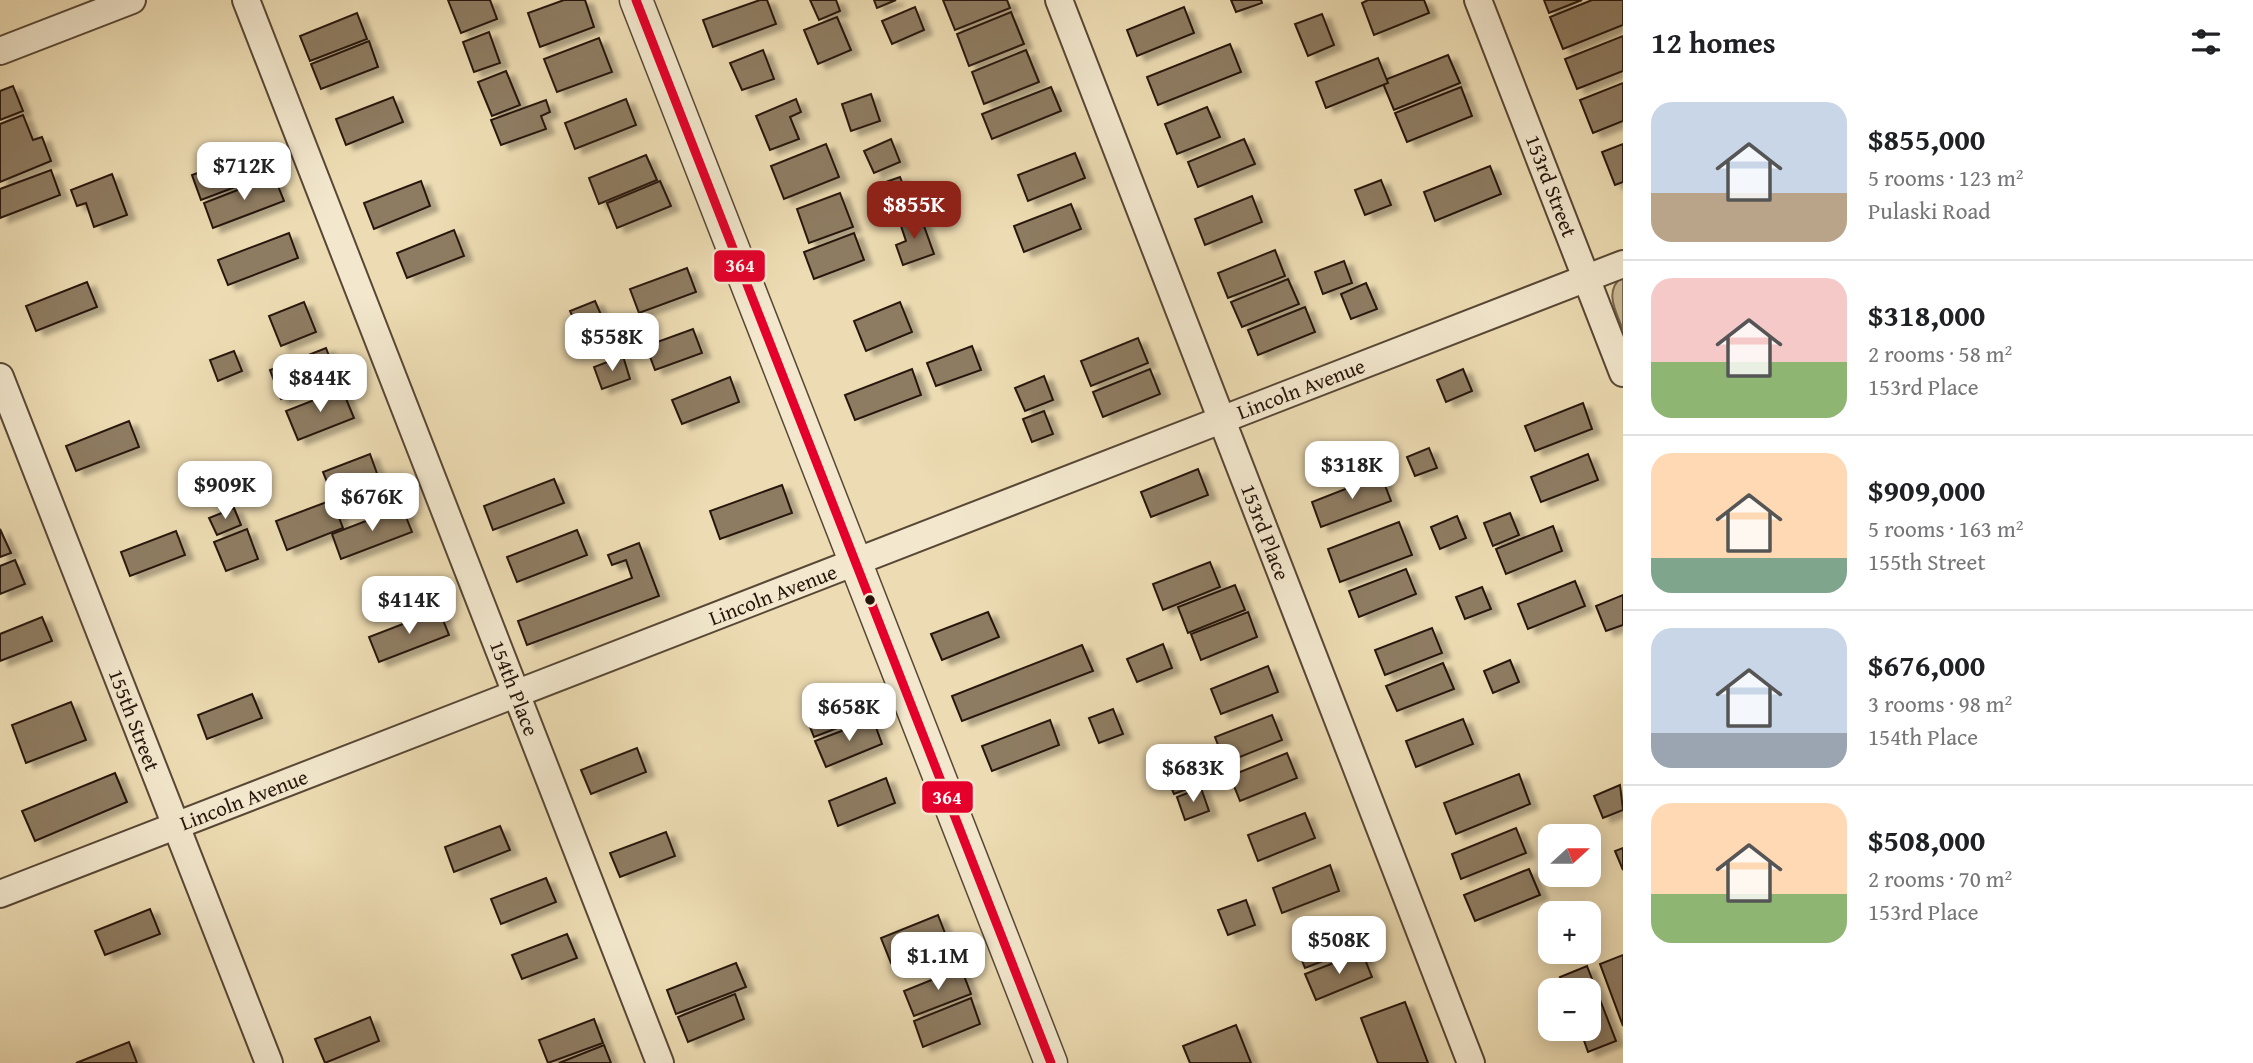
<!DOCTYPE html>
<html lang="en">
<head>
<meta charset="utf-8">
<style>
  :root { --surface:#fff; --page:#f6f6f6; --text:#202124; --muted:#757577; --line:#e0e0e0; --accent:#8f2418 }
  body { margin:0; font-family:"Gentium Book Plus",serif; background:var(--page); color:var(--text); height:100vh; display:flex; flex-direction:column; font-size:26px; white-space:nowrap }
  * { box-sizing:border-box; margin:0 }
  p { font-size:23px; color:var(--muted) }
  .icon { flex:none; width:38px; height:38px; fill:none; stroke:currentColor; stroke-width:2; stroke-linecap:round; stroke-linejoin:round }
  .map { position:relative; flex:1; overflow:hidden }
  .details { display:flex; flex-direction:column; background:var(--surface); width:630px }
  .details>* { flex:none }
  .needle { width:46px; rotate:69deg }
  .tools { position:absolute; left:1538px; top:824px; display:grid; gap:14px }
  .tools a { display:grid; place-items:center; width:63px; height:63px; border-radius:14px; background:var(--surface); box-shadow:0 4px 18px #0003; font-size:35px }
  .price { position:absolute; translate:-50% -60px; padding:0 16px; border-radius:14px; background:#fff; color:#222; font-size:23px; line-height:46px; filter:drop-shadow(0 2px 4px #0008) }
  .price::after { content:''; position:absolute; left:50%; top:42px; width:21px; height:16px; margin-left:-10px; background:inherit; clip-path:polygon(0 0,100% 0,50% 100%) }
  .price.on { background:var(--accent); color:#fff }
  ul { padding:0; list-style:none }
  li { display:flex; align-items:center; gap:21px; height:175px; padding:0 28px }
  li+li { border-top:2px solid var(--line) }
  li span { display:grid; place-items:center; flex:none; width:196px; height:140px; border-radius:21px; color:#555 }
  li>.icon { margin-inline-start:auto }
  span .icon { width:84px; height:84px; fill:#fffc; stroke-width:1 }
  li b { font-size:30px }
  h2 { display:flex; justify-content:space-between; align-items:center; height:84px; padding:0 28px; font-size:30px }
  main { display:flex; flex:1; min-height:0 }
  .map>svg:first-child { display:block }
</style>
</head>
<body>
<main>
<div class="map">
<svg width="1623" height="1063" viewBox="0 0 1623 1063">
  <defs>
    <filter id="shadow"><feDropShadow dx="8" dy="4.5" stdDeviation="2" flood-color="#0004"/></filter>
  </defs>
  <rect width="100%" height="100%" fill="#eddcb3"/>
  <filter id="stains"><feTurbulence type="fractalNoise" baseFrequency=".00286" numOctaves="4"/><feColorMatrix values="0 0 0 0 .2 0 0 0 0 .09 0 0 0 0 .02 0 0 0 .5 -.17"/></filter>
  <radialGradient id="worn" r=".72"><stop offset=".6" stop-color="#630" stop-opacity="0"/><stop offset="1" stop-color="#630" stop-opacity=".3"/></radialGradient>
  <path fill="#cbba96" stroke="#796850" stroke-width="2" d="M1623,276V330C1616,311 1603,291 1623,276Z"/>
  <g fill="#8e7c62" stroke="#27150b" stroke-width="2" filter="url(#shadow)">
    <path d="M448,0H490L497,19L461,33Z"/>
    <path d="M564,0H585L594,27L540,47L528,13Z"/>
    <path d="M760,0H767L776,24L713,47L703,20Z"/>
    <path d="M810,0H836L840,11L819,20Z"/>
    <path d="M874,0H896L877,8Z"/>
    <path d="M943,0H1007L1010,8L955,30Z"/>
    <path d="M1231,0H1261L1262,3L1236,12Z"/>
    <path d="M1368,0H1424L1429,13L1374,35L1362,3Z"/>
    <path d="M1544,0H1582L1549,13Z"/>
    <path d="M1592,0H1623V25L1563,49L1550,17Z"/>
    <path d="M915,7L924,30L892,44L882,21Z"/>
    <path d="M1184,7L1194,33L1137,56L1127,30Z"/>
    <path d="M1011,12L1024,44L969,66L957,34Z"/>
    <path d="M357,13L367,39L310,61L300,36Z"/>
    <path d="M1322,14L1334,45L1308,56L1295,24Z"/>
    <path d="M837,17L851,50L818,64L804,30Z"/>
    <path d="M489,32L500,63L474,72L463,42Z"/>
    <path d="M1623,36V71L1577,89L1565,59Z"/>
    <path d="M599,38L612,72L557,92L544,59Z"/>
    <path d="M369,41L378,67L321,89L311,64Z"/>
    <path d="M1230,44L1241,72L1158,105L1147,77Z"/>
    <path d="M763,50L774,79L742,90L730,63Z"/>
    <path d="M1026,50L1039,82L984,104L972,72Z"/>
    <path d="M1448,55L1460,83L1394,110L1382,81Z"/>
    <path d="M1378,58L1388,83L1326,108L1316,82Z"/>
    <path d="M506,71L520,105L492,116L478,82Z"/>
    <path d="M1623,83V121L1593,133L1580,100Z"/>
    <path d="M13,86L23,111L0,120V91Z"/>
    <path d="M1051,87L1061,111L992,139L982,114Z"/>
    <path d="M1461,87L1472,116L1407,142L1395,113Z"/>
    <path d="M871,94L880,121L851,131L842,104Z"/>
    <path d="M393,97L403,122L346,145L336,119Z"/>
    <path d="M626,99L636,125L575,149L565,123Z"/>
    <path d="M796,99L801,112L790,117L799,139L770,150L756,116Z"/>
    <path d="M546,100L550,112L541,116L546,129L501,145L491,120Z"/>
    <path d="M1207,107L1220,137L1177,154L1165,124Z"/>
    <path d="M23,115L33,140L42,137L51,161L0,182V124Z"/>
    <path d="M891,139L900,162L874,173L864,151Z"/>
    <path d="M1244,139L1255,164L1198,187L1188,162Z"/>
    <path d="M826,144L839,177L784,199L771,166Z"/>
    <path d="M1623,144V182L1615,185L1602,152Z"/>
    <path d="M262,148L272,173L201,200L192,175Z"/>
    <path d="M1075,153L1085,178L1028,201L1018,175Z"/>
    <path d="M646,155L657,180L599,204L589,178Z"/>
    <path d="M1490,166L1501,194L1435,221L1424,192Z"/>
    <path d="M51,170L60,195L0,218V189Z"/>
    <path d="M112,174L127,215L94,227L86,203L77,206L71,190Z"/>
    <path d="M274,176L284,201L213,228L204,203Z"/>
    <path d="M900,177L910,203L881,214L871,187Z"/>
    <path d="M1381,180L1391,205L1365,215L1355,190Z"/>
    <path d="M421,181L430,206L374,229L364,203Z"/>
    <path d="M660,181L671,206L617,228L607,203Z"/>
    <path d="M840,193L853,227L809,243L797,209Z"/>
    <path d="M1252,196L1262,222L1205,245L1195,219Z"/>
    <path d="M1071,204L1081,229L1024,252L1014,226Z"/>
    <path d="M920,215L934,254L903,265L896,245L906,241L900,223Z"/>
    <path d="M454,230L464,256L407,278L397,253Z"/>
    <path d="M289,233L298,258L228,285L218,260Z"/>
    <path d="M854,233L864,260L814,279L804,252Z"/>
    <path d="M1275,250L1285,276L1228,298L1218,273Z"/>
    <path d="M1344,261L1352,283L1323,294L1315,272Z"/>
    <path d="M687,268L696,292L639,313L630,289Z"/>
    <path d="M1288,279L1299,304L1242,327L1231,302Z"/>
    <path d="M87,282L97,307L36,331L26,306Z"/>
    <path d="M1366,283L1377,309L1351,319L1341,294Z"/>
    <path d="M595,301L606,326L582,337L570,311Z"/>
    <path d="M304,302L316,332L281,346L269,316Z"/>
    <path d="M900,302L912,332L866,351L854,321Z"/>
    <path d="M1305,307L1315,332L1258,355L1248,330Z"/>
    <path d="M693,329L702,353L655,370L646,346Z"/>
    <path d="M1138,338L1148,363L1091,386L1081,361Z"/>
    <path d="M972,346L981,370L936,386L927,363Z"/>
    <path d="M326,348L337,377L281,399L270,370Z"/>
    <path d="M234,351L242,371L218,381L210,360Z"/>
    <path d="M623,356L630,379L602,389L594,367Z"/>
    <path d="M912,369L921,395L855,420L845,395Z"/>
    <path d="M1150,369L1160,394L1103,417L1093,392Z"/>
    <path d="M1463,369L1472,391L1446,402L1437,380Z"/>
    <path d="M1044,376L1053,400L1025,411L1015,388Z"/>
    <path d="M730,377L739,402L682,424L672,400Z"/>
    <path d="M342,389L354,418L298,440L286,411Z"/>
    <path d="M1583,403L1592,429L1535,451L1525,426Z"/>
    <path d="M1044,411L1053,434L1032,442L1023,419Z"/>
    <path d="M129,421L139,447L76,471L66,446Z"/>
    <path d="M1429,448L1437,468L1415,476L1407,457Z"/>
    <path d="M370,454L379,479L333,497L323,472Z"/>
    <path d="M1588,454L1598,480L1541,502L1531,477Z"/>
    <path d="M1198,469L1208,495L1151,517L1141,492Z"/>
    <path d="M1381,475L1391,501L1321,527L1312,502Z"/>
    <path d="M554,479L564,503L493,530L484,506Z"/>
    <path d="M782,485L792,513L720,539L710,511Z"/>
    <path d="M332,500L343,528L287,550L276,521Z"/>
    <path d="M402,507L412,532L341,559L332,534Z"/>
    <path d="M234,508L241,525L217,535L209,518Z"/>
    <path d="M1510,513L1519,535L1493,546L1484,523Z"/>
    <path d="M1457,516L1466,538L1440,549L1431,527Z"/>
    <path d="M1399,522L1412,555L1340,582L1328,549Z"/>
    <path d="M1553,526L1562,551L1506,574L1496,549Z"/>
    <path d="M0,529L11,553L0,557Z"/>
    <path d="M247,529L258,559L226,571L214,542Z"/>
    <path d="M577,530L587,555L517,582L507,557Z"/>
    <path d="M176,531L185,555L130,576L121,552Z"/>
    <path d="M639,543L659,596L527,645L518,621L632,578L626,560L612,565L608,555Z"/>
    <path d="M15,560L25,584L0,594V566Z"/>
    <path d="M1210,562L1220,587L1163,610L1153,584Z"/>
    <path d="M1406,569L1416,594L1359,617L1349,591Z"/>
    <path d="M1575,581L1585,606L1528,629L1518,604Z"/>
    <path d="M1235,585L1245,610L1188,633L1178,607Z"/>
    <path d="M1482,587L1491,609L1465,619L1456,597Z"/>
    <path d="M1623,595V625L1606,631L1596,606Z"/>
    <path d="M439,610L449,635L379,662L369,637Z"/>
    <path d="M988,612L999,637L942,660L931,634Z"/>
    <path d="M1248,612L1257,637L1201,660L1191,634Z"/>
    <path d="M42,617L52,641L0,661V634Z"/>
    <path d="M1432,628L1442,653L1385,675L1375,650Z"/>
    <path d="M1163,644L1172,668L1137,682L1127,659Z"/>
    <path d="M1082,645L1093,671L962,721L952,696Z"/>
    <path d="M1510,660L1519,682L1493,693L1484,671Z"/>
    <path d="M1443,663L1454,689L1397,711L1386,686Z"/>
    <path d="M1268,666L1278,692L1221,714L1211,689Z"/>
    <path d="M861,689L871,715L814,737L804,712Z"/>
    <path d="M252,694L262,718L207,739L198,715Z"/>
    <path d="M71,702L86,740L26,763L12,725Z"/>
    <path d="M1113,709L1123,734L1099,743L1089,718Z"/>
    <path d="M1272,715L1282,740L1225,763L1215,737Z"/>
    <path d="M873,719L882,744L826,767L815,741Z"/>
    <path d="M1463,719L1473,744L1416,767L1406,741Z"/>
    <path d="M1050,720L1059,745L992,771L982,746Z"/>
    <path d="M637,748L646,772L591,794L581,770Z"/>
    <path d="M1287,753L1297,778L1240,801L1230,776Z"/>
    <path d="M1190,760L1200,784L1174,794L1164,771Z"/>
    <path d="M115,773L127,802L35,841L22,811Z"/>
    <path d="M1519,774L1530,804L1456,834L1444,803Z"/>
    <path d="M886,778L895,803L838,826L829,801Z"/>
    <path d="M1620,785L1623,810L1603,818L1594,796Z"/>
    <path d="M1201,788L1209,811L1185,820L1177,797Z"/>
    <path d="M1305,813L1315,838L1258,861L1248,835Z"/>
    <path d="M500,826L510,850L454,872L445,847Z"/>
    <path d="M1574,826L1578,836L1550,839L1549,835Z"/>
    <path d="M1516,828L1526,853L1461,879L1452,854Z"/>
    <path d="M666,832L675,856L620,877L610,853Z"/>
    <path d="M1623,848V870L1615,851Z"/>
    <path d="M1330,865L1339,891L1282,913L1273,888Z"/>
    <path d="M1529,869L1540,895L1475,921L1464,895Z"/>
    <path d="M546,878L556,902L501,924L491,899Z"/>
    <path d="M1246,900L1255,925L1228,935L1218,910Z"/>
    <path d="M150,909L160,934L105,955L95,931Z"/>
    <path d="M938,915L948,941L891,963L881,938Z"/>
    <path d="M1352,920L1362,946L1305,968L1295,943Z"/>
    <path d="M567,934L577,958L522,979L512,955Z"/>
    <path d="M1362,952L1372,977L1316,1000L1305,974Z"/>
    <path d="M1623,955V1026L1600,964Z"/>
    <path d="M736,963L746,987L676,1014L667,990Z"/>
    <path d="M1587,966L1616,1041L1588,1052L1580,1029H1589V990H1565L1560,977Z"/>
    <path d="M961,968L971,994L914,1016L904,991Z"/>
    <path d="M735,994L744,1019L688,1042L678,1017Z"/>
    <path d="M971,998L980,1024L923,1047L914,1021Z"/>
    <path d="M1405,1002L1428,1063H1378L1361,1018Z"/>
    <path d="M370,1017L379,1041L325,1063L315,1039Z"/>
    <path d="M594,1019L603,1043L548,1063L539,1040Z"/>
    <path d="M1236,1025L1251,1063H1190L1183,1046Z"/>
    <path d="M129,1042L137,1063H76Z"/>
    <path d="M604,1045L611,1063H559Z"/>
  </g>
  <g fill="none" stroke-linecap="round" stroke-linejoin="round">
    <defs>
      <g id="minor">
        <path d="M246,0L660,1063"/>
        <path d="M1059,0L1471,1063"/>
        <path d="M1478,0L1623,373"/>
        <path d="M0,51L132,0"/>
        <path d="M0,377L269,1063"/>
        <path d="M0,894L1623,264"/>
      </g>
      <path id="tertiary" d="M636,0L1051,1063"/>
    </defs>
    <use href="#minor" stroke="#584735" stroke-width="30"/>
    <use href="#tertiary" stroke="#584735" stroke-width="35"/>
    <use href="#minor" stroke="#f3e8ce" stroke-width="26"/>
    <use href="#tertiary" stroke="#f3e8ce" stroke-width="32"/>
    <defs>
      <path id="bus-1" d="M636,0L1051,1063"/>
    </defs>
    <use href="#bus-1" stroke="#f3e8ce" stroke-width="14"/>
    <use href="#bus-1" stroke="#e4002b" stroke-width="9"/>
  </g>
  <circle fill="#27150b" stroke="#f3e8ce" stroke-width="2.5" cx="870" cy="600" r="6"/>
  <g text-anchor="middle" stroke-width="7" stroke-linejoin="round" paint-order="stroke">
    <g font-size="21" fill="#27150b" stroke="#f3e8ce">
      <text transform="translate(1551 186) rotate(69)" y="7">153rd Street</text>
      <text transform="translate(1301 389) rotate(-21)" y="7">Lincoln Avenue</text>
      <text transform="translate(1265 532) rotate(69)" y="7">153rd Place</text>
      <text transform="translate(773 595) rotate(-21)" y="7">Lincoln Avenue</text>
      <text transform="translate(514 688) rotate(69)" y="7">154th Place</text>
      <text transform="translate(134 720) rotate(69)" y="7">155th Street</text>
      <text transform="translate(244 800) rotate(-21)" y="7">Lincoln Avenue</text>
    </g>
  </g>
  <g stroke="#f3e8ce" stroke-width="2.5">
    <rect x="713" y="249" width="53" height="34" rx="7" fill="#e4002b"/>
    <rect x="921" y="780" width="53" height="34" rx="7" fill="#e4002b"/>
  </g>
  <g font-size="19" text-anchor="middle" font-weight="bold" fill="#fff">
    <text x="740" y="272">364</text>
    <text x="947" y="804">364</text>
  </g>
  <rect width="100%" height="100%" filter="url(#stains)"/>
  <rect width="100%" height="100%" fill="url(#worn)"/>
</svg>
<div class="tools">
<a><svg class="needle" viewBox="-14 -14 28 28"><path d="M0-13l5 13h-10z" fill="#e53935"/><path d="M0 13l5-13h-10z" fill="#757577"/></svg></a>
<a>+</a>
<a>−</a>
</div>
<b class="price" style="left:244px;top:202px">$712K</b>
<b class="price on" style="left:914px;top:241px">$855K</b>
<b class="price" style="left:612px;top:373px">$558K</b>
<b class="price" style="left:320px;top:414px">$844K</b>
<b class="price" style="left:1352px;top:501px">$318K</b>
<b class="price" style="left:225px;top:521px">$909K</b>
<b class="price" style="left:372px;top:533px">$676K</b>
<b class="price" style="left:409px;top:636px">$414K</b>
<b class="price" style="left:849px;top:743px">$658K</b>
<b class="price" style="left:1193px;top:804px">$683K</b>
<b class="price" style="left:1339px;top:976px">$508K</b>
<b class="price" style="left:938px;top:992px">$1.1M</b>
</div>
<section class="details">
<h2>12 homes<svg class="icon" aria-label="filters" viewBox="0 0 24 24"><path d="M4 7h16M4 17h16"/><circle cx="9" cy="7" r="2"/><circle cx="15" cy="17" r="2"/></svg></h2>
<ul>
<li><span style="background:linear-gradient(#c9d6e8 65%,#b9a48a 0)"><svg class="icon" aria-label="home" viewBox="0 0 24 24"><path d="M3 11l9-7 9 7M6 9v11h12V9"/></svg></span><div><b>$855,000</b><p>5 rooms · 123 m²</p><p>Pulaski Road</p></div></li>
<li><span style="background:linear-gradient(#f6c9c9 60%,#8fb573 0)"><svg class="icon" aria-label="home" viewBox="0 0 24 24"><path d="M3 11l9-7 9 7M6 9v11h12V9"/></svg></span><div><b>$318,000</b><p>2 rooms · 58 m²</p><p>153rd Place</p></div></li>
<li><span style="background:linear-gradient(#ffd9b3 75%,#7fa58c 0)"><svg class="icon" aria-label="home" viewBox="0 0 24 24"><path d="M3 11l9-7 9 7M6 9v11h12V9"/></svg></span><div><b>$909,000</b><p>5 rooms · 163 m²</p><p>155th Street</p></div></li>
<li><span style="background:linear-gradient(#c9d6e8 75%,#9aa5b1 0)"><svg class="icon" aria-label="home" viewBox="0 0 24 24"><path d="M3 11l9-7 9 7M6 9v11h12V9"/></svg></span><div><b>$676,000</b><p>3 rooms · 98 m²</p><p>154th Place</p></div></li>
<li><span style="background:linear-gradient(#ffd9b3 65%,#8fb573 0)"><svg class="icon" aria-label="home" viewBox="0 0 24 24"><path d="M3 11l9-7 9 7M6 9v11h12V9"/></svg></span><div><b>$508,000</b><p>2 rooms · 70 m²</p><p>153rd Place</p></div></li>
</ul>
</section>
</main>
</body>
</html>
